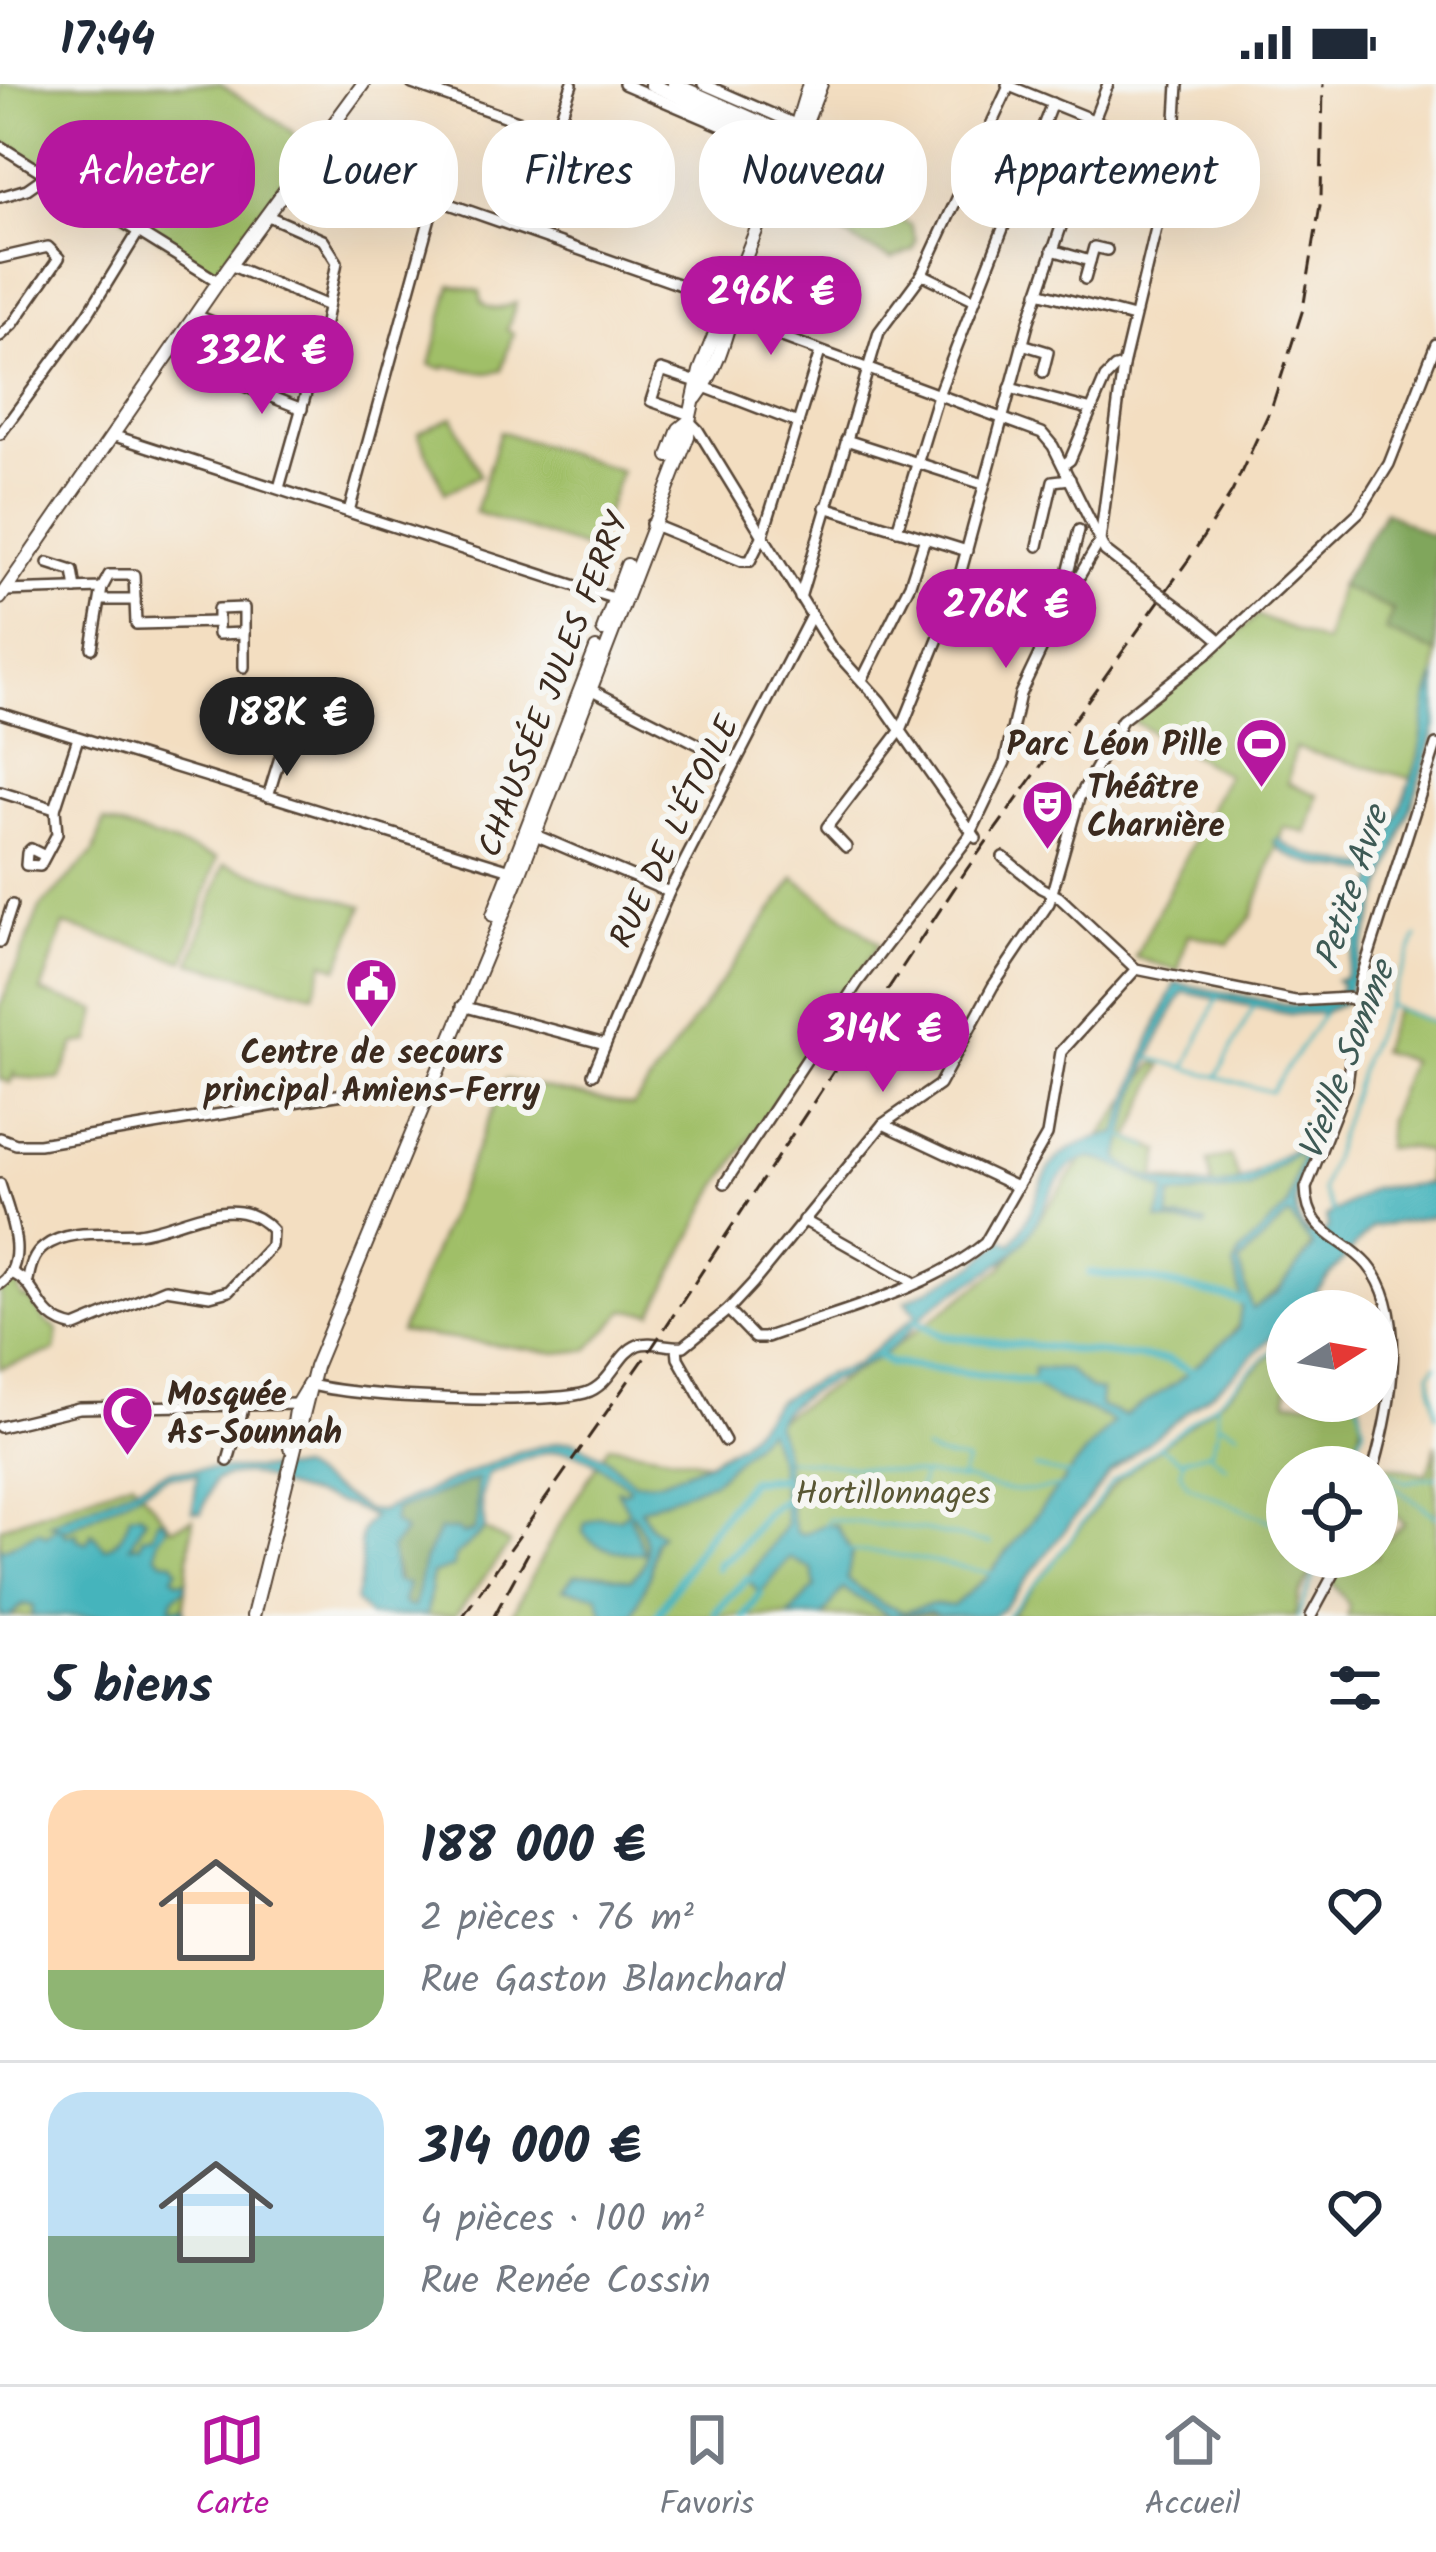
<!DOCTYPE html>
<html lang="fr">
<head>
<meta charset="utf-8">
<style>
  :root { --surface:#fff; --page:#f6f6f7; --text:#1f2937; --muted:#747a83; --line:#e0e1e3; --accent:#b5179e }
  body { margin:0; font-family:Kalam,sans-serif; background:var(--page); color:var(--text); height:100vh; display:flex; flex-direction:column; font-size:45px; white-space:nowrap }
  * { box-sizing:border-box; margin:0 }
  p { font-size:39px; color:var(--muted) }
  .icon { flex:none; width:66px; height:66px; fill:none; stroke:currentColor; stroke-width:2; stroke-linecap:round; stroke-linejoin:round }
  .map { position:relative; height:1532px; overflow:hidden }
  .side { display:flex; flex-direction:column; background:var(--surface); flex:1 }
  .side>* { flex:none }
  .guide { position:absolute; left:36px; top:36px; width:1365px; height:108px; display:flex; gap:24px }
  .needle { width:78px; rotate:79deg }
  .buttons { position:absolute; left:1266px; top:1206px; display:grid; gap:24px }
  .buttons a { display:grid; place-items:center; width:132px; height:132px; border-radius:50%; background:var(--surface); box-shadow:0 12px 48px #0002; font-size:60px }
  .price { position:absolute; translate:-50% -102px; padding:0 27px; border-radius:42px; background:var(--accent); color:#fff; font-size:39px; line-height:78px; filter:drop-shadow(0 3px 6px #0008) }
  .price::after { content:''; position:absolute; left:50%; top:72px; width:36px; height:27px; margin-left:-18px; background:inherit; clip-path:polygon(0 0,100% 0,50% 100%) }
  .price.selected { background:#222; color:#fff }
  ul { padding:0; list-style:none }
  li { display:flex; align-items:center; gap:36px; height:300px; padding:0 48px }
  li+li { border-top:3px solid var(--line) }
  li span { display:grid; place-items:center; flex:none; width:336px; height:240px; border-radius:36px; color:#555 }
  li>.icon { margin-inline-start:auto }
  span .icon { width:144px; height:144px; fill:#fffc; stroke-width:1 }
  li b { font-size:51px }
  h2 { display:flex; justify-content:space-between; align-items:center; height:144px; padding:0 48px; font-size:51px }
  .chip { padding:0 42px; border-radius:48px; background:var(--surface); box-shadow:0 12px 48px #0002; font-size:42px; line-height:108px }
  .chip.selected { background:var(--accent); color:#fff }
  .status { display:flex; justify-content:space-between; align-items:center; height:84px; padding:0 60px; background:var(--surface); direction:ltr }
  .status svg { height:33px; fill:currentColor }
  .dock { display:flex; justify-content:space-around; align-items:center; height:168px; border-top:3px solid var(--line); background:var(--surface); font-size:33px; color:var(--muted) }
  .dock a { display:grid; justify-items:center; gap:6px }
  .dock .selected { color:var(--accent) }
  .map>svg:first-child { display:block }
</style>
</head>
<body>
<div class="status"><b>17:44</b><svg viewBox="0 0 49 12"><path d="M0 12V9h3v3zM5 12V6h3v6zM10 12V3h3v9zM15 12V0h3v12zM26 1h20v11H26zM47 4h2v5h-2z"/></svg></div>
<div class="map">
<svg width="1436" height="1532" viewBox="0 0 1436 1532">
  <rect width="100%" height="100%" fill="#f6f6f2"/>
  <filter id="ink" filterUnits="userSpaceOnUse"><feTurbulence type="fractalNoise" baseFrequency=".00833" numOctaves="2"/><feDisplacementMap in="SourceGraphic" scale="24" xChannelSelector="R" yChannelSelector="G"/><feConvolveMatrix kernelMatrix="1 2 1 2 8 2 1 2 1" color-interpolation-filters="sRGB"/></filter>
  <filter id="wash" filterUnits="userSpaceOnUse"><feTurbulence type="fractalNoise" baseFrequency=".004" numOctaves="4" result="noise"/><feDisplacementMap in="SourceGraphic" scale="48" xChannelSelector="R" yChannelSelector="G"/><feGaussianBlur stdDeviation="2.7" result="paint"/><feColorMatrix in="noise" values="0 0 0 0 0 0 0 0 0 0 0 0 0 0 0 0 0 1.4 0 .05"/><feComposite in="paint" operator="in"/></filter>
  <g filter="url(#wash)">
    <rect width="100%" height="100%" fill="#f3dec1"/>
    <g fill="#a0bf67" stroke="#6e7442" stroke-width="3">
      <path d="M0,0H220L293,48L296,56L307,65L215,189L0,56Z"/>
      <path d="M854,115L911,141L916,157L913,166L892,175C870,165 796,136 854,115Z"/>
      <path d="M451,201L480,207L482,218C493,230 504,223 516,219L507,246L513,249L501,287L487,289L445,282L444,285L430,281Z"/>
      <path d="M453,333L480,391L445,409L418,349Z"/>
      <path d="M500,347L621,387L593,467L475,428Z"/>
      <path d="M1339,502L1393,527L1386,547L1436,569V589L1413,695L1295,664L1288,699L1318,711L1307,749L1284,743L1252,832L1229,860L1188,850L1178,887L1135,873L1227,691L1134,638L1143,624L1191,589L1257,532L1325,559Z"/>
      <path d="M104,737L217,774L185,877L64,841L41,908L97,926L90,958L75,960L60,996L14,993L15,987L10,999L0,995V923L40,824L94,768Z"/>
      <path d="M224,780L363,822L338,884L324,878L314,910L191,879Z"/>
      <path d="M795,794L879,860L715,1107L653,1229L625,1226L588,1266L557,1269L400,1248L505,996L633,1022Z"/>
      <path d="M1395,924L1436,939V1099H1427L1428,1068L1408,1063L1386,1064L1388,1035L1410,977L1380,967Z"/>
      <path d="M1155,979L1162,981L1130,1055L1161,1067L1155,1094L1212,1103L1208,1077L1230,1072L1240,1097C1264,1087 1283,1065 1309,1060C1310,1075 1302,1085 1297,1100C1293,1114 1297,1127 1300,1141L1317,1154L1286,1199L1241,1237L1227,1257L1177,1298L1101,1351L988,1492L943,1532H511L557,1445L609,1361L708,1378L890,1266L1002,1184Z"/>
      <path d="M14,1197L21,1201L18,1206L24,1215L29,1214L45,1237L58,1246L55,1267L0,1284V1207Z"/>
      <path d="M1287,1256V1317H1359L1362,1335L1360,1350L1344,1383H1287V1473H1320L1299,1511L1295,1532H1010L1119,1395L1220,1317Z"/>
      <path d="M1436,1360V1532H1347L1349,1522L1332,1498L1347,1473H1377V1464L1404,1440L1377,1412L1385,1381L1427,1390Z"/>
      <path d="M132,1396L172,1444L193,1435L183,1532H0V1443Z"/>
      <path d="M485,1446L510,1460L455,1532H427L432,1490Z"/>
    </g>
    <g fill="#80a65c" stroke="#5e683d" stroke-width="3">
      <path d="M1385,427L1431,452L1436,447V569L1385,547L1393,526L1339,502Z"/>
      <path d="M479,1394C473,1412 482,1430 474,1447L462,1451L456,1446L439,1447L424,1477L415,1524L406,1522C401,1504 394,1486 391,1465L404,1448L393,1438L395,1426Z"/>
    </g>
    <path fill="#44b4bc" stroke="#406f6d" stroke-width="3" fill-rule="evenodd" d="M1436,589V638L1426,678L1345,918L1323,929L1289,930L1184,908C1155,952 1129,1024 1119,1075C1150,1104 1212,1111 1249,1093C1271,1084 1285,1064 1309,1060C1312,1093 1277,1115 1308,1150L1322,1151L1328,1144L1326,1133L1373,1104L1436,1099V1132L1372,1143L1299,1227H1287V1237L1236,1289L1110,1389L1003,1525L993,1532H939L930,1528L890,1532L843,1505L823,1532H788L815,1503L812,1485L790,1474L760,1510L747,1495L786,1440L778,1376L767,1345L714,1397L641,1425L650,1442L661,1450L655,1457L650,1490L632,1532H604L598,1511L563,1505L574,1491L603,1490L630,1496C655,1476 648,1454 633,1430L630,1432L644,1469C624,1469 594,1466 583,1448L585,1439L599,1433L620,1434L629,1427L617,1406L626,1408L629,1403C565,1353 559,1361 488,1390L481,1414L485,1446L455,1472L453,1483L432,1490L427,1532H369L355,1517C357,1507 360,1497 361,1487C363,1465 353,1450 373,1433L347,1421L275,1401C259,1387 232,1388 214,1397L201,1429L193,1428L197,1391L169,1392L68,1445L61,1444L67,1451L77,1449V1455L87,1459L92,1449L105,1464C121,1457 126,1446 130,1430L140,1429L145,1434L130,1462L140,1461L142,1453L152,1451L158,1435L164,1436L167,1444L157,1456L156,1471L163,1477L173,1478L178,1485L173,1492L177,1497H186L185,1505L174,1513L171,1524H184L185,1532H32L33,1522L24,1520L10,1532H0V1462L3,1465L39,1447L46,1452L58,1443L49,1440L171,1386L205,1385H299L367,1426L380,1427L518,1368L558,1358L573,1357L607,1374L634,1398L662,1397L708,1378L741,1358L777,1317L821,1293L855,1281L917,1231L906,1217L975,1181L1003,1155L1012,1160C1055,1098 1027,1069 1117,1049L1150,956L1176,899L1294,922L1334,917L1342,901L1336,896L1345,893L1378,789C1351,787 1285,781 1274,757L1279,754C1291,771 1358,784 1381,782L1419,673L1427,618ZM1302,1069L1287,1123L1240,1169L1234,1182L1242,1217L1238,1245L1177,1298L1124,1332L1100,1322L1101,1307L1090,1305L1068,1286L1034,1284L1033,1297C1053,1324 1090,1319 1113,1339L1090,1363L988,1492L953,1522L933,1520L903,1528L882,1520L847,1495L852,1469L836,1441H823L803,1450L796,1448C783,1414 791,1374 775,1340C786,1308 861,1289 889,1266C906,1253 919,1233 935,1221C966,1199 999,1187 1024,1157C1046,1131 1049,1091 1082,1076C1100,1067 1146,1099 1166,1107L1158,1136L1205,1143L1206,1139L1168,1134L1171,1112L1248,1105L1293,1071ZM1289,1131L1313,1163L1277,1209L1252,1225L1239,1179ZM478,1395C473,1413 482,1431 474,1447L463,1451L457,1446H439L424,1477L414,1523L406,1522L403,1518L408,1500L396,1498L391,1465L404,1447L393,1438L395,1426Z"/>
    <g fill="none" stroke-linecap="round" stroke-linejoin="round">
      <g stroke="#44b4bc" stroke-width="3">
        <path d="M1387,921L1436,940"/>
        <path d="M1151,974L1271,1008L1323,930"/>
        <path d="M1186,984L1218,913"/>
        <path d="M1217,993L1254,922"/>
        <path d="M1122,1052L1149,1064"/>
        <path d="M1259,1088L1281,1074"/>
        <path d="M1334,1129L1322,1106L1364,973L1417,853"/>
        <path d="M1313,1208L1324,1219L1360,1216V1227"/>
        <path d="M1436,1280L1430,1289L1436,1331"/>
        <path d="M1220,1339L1238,1348"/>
        <path d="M1160,1363L1180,1376L1211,1367L1218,1346L1216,1321"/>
        <path d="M925,1366L934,1371L967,1378L960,1396"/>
        <path d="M1210,1370L1226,1382"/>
        <path d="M787,1375L969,1396C1000,1408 1026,1410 1058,1403"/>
        <path d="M1183,1376L1181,1388L1188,1401L1287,1445"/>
        <path d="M1297,1377L1308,1383"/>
        <path d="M1346,1383L1364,1344L1358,1317"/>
        <path d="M1035,1384L1069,1391"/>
        <path d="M1391,1389L1405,1398L1436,1393"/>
        <path d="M784,1399L916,1417L922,1393"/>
        <path d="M1389,1399L1436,1432"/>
        <path d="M825,1443L828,1435L923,1446L991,1460"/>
        <path d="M847,1467L885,1469L991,1489"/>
        <path d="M1006,1532L1048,1486L1112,1398L1215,1319L1287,1253"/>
        <path d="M1298,1532L1321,1473"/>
      </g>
      <g stroke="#44b4bc" stroke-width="8">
        <path d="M1090,1189L1151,1196L1242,1217"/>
        <path d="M916,1237L943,1252L1167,1276L1194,1288"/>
        <path d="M878,1271L889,1279L1040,1299"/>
        <path d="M718,1484L719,1479C748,1467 756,1426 785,1416"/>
        <path d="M715,1528L747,1495"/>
        <path d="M657,1532L705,1454L750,1396L781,1394"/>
        <path d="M744,1532L760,1510"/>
      </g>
    </g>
  </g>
  <g filter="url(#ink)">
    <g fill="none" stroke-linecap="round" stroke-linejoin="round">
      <defs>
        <g id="minor">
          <path d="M412,0L555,50"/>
          <path d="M624,0L787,70"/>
          <path d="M703,0L795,40"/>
          <path d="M1007,1L1174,69"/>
          <path d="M1094,36L1108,0"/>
          <path d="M0,62L219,198"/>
          <path d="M314,68L435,115L732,219"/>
          <path d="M0,113L27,105L47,91"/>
          <path d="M266,131L323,156L337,178L323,249L279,404"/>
          <path d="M522,144L572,0"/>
          <path d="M1052,166L1090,177"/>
          <path d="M0,174L48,163L59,174L13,240L0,252"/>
          <path d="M230,181L328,222"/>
          <path d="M922,190L973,215"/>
          <path d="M1085,195L1094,163L1107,166"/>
          <path d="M1038,208L1133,233"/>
          <path d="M195,231L315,278"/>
          <path d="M728,233L1042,349L1053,362L1105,467L1148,500"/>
          <path d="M1022,260L1048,268L1043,288"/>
          <path d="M239,300L302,325"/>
          <path d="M704,303L798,339"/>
          <path d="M1010,304L1092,326"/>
          <path d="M690,331L651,317L661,286L697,298"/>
          <path d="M689,337L698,346L831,563L880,617L976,754"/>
          <path d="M0,350L88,230L139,147"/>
          <path d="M112,351L619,516"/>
          <path d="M846,356L983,400"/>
          <path d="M1063,381L1070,376L1105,294L1115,284L1123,282"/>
          <path d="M825,423L967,467"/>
          <path d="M349,427L435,115"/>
          <path d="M651,440L742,477H750L763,451L820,268"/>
          <path d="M897,446L938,311L1052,19"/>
          <path d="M1038,462L1053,397L1070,395"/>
          <path d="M48,479L73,487L76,505"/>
          <path d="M4,507L102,504L109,491H134L136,540L218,538V550L244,549V583"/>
          <path d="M800,514L879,248L922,190L1010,0"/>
          <path d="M103,516H135"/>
          <path d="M1061,517L1079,446"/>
          <path d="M1195,535L1220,556"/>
          <path d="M218,538V525L244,524V549"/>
          <path d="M92,564L102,504"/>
          <path d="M862,596L910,500L925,454"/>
          <path d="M590,605L733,678"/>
          <path d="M0,629L514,787"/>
          <path d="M0,708L55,725"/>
          <path d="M268,712L293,631L311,607"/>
          <path d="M533,750L669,808"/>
          <path d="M846,763L827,743L901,646L952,520L1029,237L1078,93L1074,84L1033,66"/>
          <path d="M43,771L31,765L27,769L26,781L40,782L57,750L55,725L78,654"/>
          <path d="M1003,773L1041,804L1059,813L1136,885L1295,917L1348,914L1357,917"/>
          <path d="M0,858L12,821"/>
          <path d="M462,922L605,960"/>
          <path d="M593,990L669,808L811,532"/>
          <path d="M883,1040L1017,1103"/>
          <path d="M0,1054L16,1060H39L410,999L430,1001"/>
          <path d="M725,1099L858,898L969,753L1005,678L1020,610L1063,520L1100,457L1123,282L1174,69L1178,0"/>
          <path d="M0,1100C9,1130 31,1178 0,1200"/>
          <path d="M803,1136L913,1198"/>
          <path d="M12,1189C42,1202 34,1235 75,1243L166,1205L210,1212L229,1207L271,1162L272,1146C235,1104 179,1145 137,1149C109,1151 69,1144 44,1163C33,1171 30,1184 28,1196"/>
          <path d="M728,1226L755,1254H764C833,1229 929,1206 985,1159L1047,1051L1061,968L1136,885"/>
          <path d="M677,1263L678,1274L725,1357"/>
          <path d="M309,1300C352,1314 542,1321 585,1309C612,1301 617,1269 638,1261C651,1256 670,1264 684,1262L728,1226L753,1199L883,1040L939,1001L993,902L1049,819L1079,714L1122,636L1210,567L1359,428L1389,380L1436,260"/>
          <path d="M0,1343L79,1324L298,1320"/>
          <path d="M228,1377L244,1321"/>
          <path d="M1374,1383C1390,1327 1409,1230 1368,1181C1342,1151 1307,1152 1306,1104L1347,1000L1361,895L1436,661"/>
          <path d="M1311,1532L1343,1473"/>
        </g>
        <g id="major">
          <path d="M651,0L779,58L791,59"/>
          <path d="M674,0L775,45L790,58"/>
          <path d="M796,53L807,36L821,0"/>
          <path d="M696,314C717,286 725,255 734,223"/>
          <path d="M669,372L679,345L689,337L700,287L791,59L809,0"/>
          <path d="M0,514L230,181L363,0"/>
          <path d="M603,546L627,481"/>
          <path d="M493,831L596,565"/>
          <path d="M290,1364L297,1320L309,1300"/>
          <path d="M253,1532L315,1283L516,799L688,352L689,337"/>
        </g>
      </defs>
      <use href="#minor" stroke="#574536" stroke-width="14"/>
      <use href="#major" stroke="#574536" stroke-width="16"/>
      <use href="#minor" stroke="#fff" stroke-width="9"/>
      <use href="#major" stroke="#fff" stroke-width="12"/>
      <g stroke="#3b2a1e" stroke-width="3" stroke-dasharray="18 9" stroke-linecap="butt">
        <path d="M463,1532L653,1262L967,785L1189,475L1232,408L1272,322L1303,225L1321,115L1323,0"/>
        <path d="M494,1532L531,1464"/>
      </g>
      <defs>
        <path id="minor-bridge" d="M1148,500L1195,535"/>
      </defs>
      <use href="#minor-bridge" stroke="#574536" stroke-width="14" stroke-linecap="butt"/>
      <use href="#minor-bridge" stroke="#fff" stroke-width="9"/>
    </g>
  </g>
  <defs>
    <symbol id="stadium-pin" viewBox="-11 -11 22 30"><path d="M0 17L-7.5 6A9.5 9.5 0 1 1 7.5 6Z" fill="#b5179e" stroke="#f6f6f2"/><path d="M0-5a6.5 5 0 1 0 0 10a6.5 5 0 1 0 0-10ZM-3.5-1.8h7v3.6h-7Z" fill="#fff"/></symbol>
    <symbol id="theatre-pin" viewBox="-11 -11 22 30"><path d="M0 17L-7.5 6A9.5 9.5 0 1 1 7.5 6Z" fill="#b5179e" stroke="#f6f6f2"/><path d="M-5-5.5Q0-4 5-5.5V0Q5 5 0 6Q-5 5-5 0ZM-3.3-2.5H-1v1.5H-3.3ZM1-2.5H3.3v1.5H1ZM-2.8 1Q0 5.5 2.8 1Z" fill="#fff"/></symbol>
    <symbol id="civic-pin" viewBox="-11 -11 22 30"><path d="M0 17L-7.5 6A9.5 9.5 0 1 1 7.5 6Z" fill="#b5179e" stroke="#f6f6f2"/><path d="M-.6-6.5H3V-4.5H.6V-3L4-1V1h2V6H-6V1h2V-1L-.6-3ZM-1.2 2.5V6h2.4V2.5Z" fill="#fff"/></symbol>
    <symbol id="mosque-pin" viewBox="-11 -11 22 30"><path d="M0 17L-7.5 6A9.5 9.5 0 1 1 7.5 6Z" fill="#b5179e" stroke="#f6f6f2"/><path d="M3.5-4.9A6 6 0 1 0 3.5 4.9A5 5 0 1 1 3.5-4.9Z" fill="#fff"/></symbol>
  </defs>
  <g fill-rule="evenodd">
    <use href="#stadium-pin" x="1232" y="630" width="59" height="81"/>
    <use href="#theatre-pin" x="1018" y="692" width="59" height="81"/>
    <use href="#civic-pin" x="342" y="870" width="59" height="81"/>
    <use href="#mosque-pin" x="98" y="1298" width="59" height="81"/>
  </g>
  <g text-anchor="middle" stroke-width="12" stroke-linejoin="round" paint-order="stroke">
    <g font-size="33" fill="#3b2a1e" stroke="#f6f6f2">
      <text transform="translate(552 600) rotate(-69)" y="12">CHAUSSÉE JULES FERRY</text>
      <text transform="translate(673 747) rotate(-64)" y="12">RUE DE L'ÉTOILE</text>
    </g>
    <g font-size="33" font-weight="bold" fill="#3b2a1e" stroke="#f6f6f2" text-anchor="start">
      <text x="1222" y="671" text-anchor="end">Parc Léon Pille</text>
      <text x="1087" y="714">Théâtre<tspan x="1087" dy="38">Charnière</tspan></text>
      <text x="372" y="979" text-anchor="middle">Centre de secours<tspan x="372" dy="38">principal Amiens-Ferry</tspan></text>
      <text x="167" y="1321">Mosquée<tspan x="167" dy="38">As-Sounnah</tspan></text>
    </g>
    <g font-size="33" fill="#595734" stroke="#f6f6f2">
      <text x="893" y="1420">Hortillonnages</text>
    </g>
    <g font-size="36" font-style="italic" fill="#3e5a55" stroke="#f6f6f2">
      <text transform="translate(1350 803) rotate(-72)" y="13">Petite Avre</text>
      <text transform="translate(1345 976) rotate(-69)" y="13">Vieille Somme</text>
    </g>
  </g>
</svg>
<div class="buttons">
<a><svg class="needle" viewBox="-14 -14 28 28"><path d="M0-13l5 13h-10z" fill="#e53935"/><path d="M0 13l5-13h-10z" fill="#747a83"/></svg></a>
<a><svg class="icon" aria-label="locate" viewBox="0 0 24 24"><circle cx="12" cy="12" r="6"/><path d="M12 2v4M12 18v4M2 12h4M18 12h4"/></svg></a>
</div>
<b class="price" style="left:771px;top:274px">296K €</b>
<b class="price" style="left:262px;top:333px">332K €</b>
<b class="price" style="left:1006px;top:587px">276K €</b>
<b class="price selected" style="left:287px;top:695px">188K €</b>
<b class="price" style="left:883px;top:1011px">314K €</b>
<div class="guide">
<a class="chip selected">Acheter</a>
<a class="chip">Louer</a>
<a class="chip">Filtres</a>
<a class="chip">Nouveau</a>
<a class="chip">Appartement</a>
</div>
</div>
<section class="side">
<h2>5 biens<svg class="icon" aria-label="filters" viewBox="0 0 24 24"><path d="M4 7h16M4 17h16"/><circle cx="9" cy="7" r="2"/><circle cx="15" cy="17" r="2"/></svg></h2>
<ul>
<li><span style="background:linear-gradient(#ffd9b3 75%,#8fb573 0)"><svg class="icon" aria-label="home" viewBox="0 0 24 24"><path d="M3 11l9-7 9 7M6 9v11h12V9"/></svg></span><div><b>188 000 €</b><p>2 pièces · 76 m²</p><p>Rue Gaston Blanchard</p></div><svg class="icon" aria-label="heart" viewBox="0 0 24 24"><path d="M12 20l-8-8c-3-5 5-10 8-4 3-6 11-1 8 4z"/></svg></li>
<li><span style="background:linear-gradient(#bfe0f5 60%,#7fa58c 0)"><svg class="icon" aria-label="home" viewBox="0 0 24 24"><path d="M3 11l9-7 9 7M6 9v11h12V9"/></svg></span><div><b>314 000 €</b><p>4 pièces · 100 m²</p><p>Rue Renée Cossin</p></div><svg class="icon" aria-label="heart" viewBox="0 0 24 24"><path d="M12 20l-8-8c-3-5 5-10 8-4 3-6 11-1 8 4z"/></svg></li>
</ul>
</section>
<nav class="dock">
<a class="selected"><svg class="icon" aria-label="map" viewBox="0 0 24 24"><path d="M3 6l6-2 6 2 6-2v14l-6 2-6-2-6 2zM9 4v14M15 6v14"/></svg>Carte</a>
<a><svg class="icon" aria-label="saved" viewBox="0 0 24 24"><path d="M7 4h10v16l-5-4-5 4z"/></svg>Favoris</a>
<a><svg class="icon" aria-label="home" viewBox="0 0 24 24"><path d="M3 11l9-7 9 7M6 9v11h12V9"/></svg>Accueil</a>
</nav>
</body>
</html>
